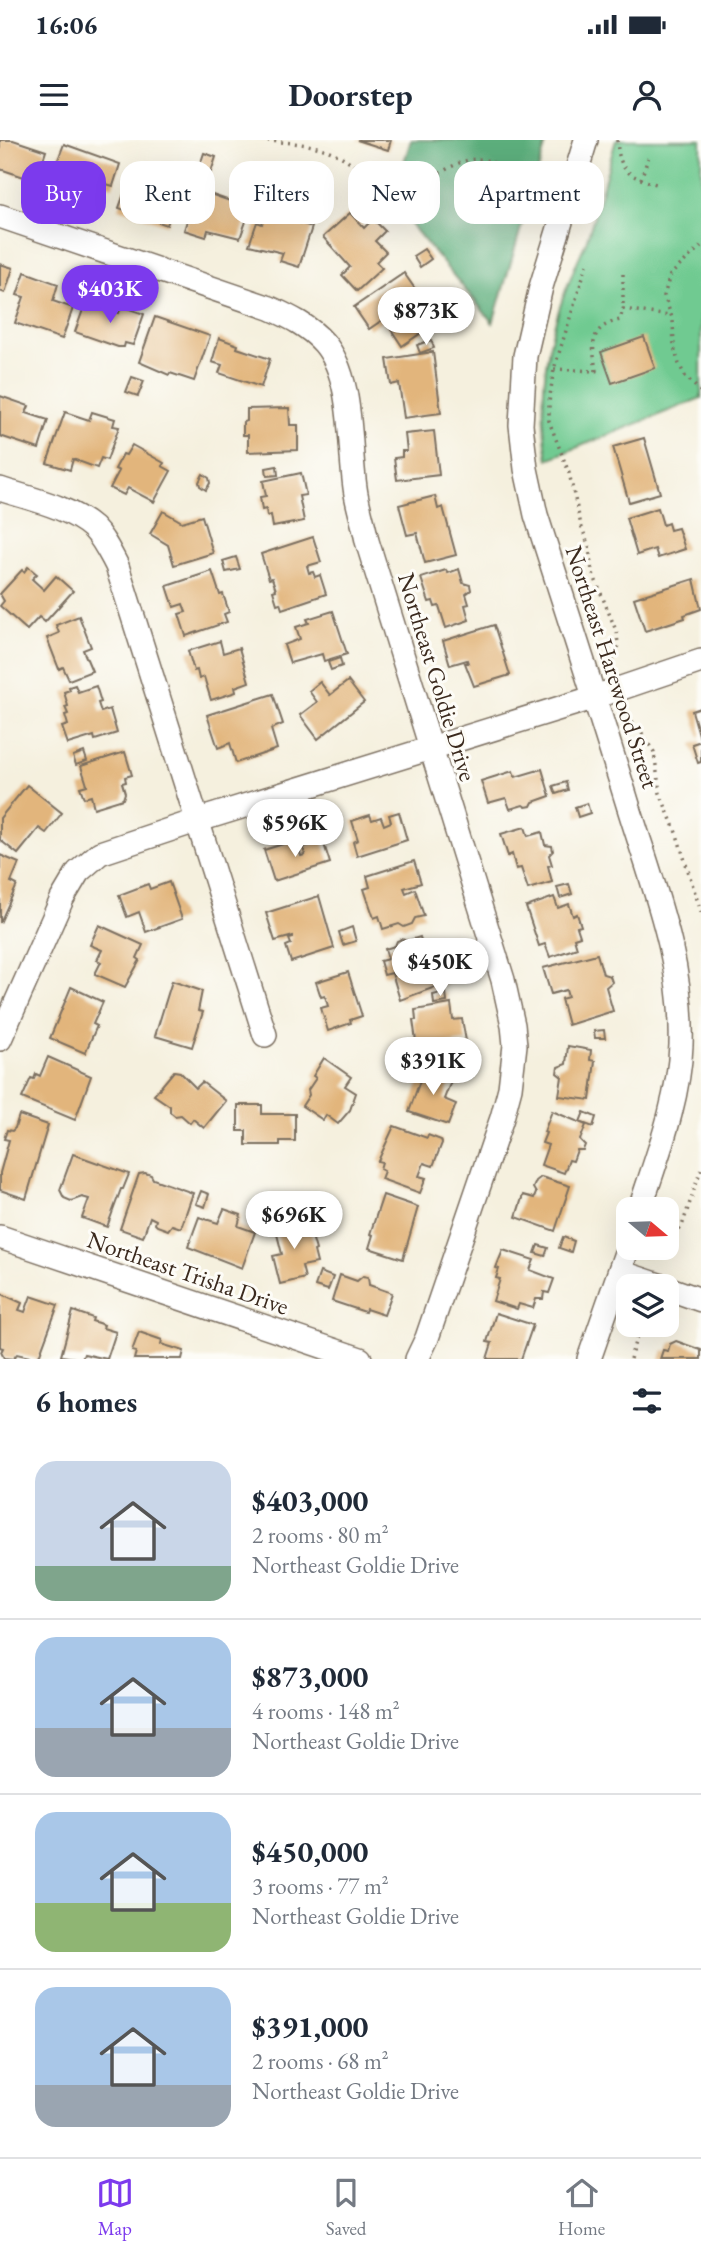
<!DOCTYPE html>
<html lang="en">
<head>
<meta charset="utf-8">
<style>
  :root { --surface:#fff; --page:#f6f6f7; --text:#1f2937; --muted:#747a83; --line:#e0e1e3; --accent:#7c3aed }
  body { margin:0; font-family:"EB Garamond",serif; background:var(--page); color:var(--text); height:100vh; display:flex; flex-direction:column; font-size:26px; white-space:nowrap }
  * { box-sizing:border-box; margin:0 }
  p { font-size:23px; color:var(--muted) }
  .icon { flex:none; width:38px; height:38px; fill:none; stroke:currentColor; stroke-width:2; stroke-linecap:round; stroke-linejoin:round }
  .map { position:relative; height:1219px; overflow:hidden }
  .side { display:flex; flex-direction:column; background:var(--surface); flex:1 }
  .side>* { flex:none }
  .top-card { position:absolute; left:21px; top:21px; width:660px; height:63px; display:flex; gap:14px }
  .needle { width:46px; rotate:109deg }
  .buttons { position:absolute; left:616px; top:1057px; display:grid; gap:14px }
  .buttons a { display:grid; place-items:center; width:63px; height:63px; border-radius:14px; background:var(--surface); box-shadow:0 7px 28px #0002; font-size:35px }
  .price { position:absolute; translate:-50% -60px; padding:0 16px; border-radius:24px; background:#fff; color:#222; font-size:23px; line-height:46px; filter:drop-shadow(0 2px 4px #0008) }
  .price::after { content:''; position:absolute; left:50%; top:42px; width:21px; height:16px; margin-left:-10px; background:inherit; clip-path:polygon(0 0,100% 0,50% 100%) }
  .price.on { background:var(--accent); color:#fff }
  ul { padding:0; list-style:none }
  li { display:flex; align-items:center; gap:21px; height:175px; padding:0 35px }
  li+li { border-top:2px solid var(--line) }
  li span { display:grid; place-items:center; flex:none; width:196px; height:140px; border-radius:21px; color:#555 }
  li>.icon { margin-inline-start:auto }
  span .icon { width:84px; height:84px; fill:#fffc; stroke-width:1 }
  li b { font-size:30px }
  h2 { display:flex; justify-content:space-between; align-items:center; height:84px; padding:0 35px; font-size:30px }
  .tag { padding:0 24px; border-radius:21px; background:var(--surface); box-shadow:0 7px 28px #0002; font-size:24px; line-height:63px }
  .tag.on { background:var(--accent); color:#fff }
  .status { display:flex; justify-content:space-between; align-items:center; height:49px; padding:0 35px; background:var(--surface); direction:ltr }
  .status svg { height:19px; fill:currentColor }
  header { display:flex; justify-content:space-between; align-items:center; height:91px; padding:0 35px; background:var(--surface); font-size:32px; font-weight:700 }
  .tabs { display:flex; justify-content:space-around; align-items:center; height:98px; border-top:2px solid var(--line); background:var(--surface); font-size:19px; color:var(--muted) }
  .tabs a { display:grid; justify-items:center; gap:4px }
  .tabs .on { color:var(--accent) }
  .map>svg:first-child { display:block }
</style>
</head>
<body>
<div class="status"><b>16:06</b><svg viewBox="0 0 49 12"><path d="M0 12V9h3v3zM5 12V6h3v6zM10 12V3h3v9zM15 12V0h3v12zM26 1h20v11H26zM47 4h2v5h-2z"/></svg></div>
<header><svg class="icon" aria-label="menu" viewBox="0 0 24 24"><path d="M4 6h16M4 12h16M4 18h16"/></svg>Doorstep<svg class="icon" aria-label="person" viewBox="0 0 24 24"><circle cx="12" cy="8" r="4"/><path d="M4 21q1-7 8-7t8 7"/></svg></header>
<div class="map">
<svg width="701" height="1219" viewBox="0 0 701 1219">
  <rect width="100%" height="100%" fill="#fdfcf7"/>
  <filter id="ink" filterUnits="userSpaceOnUse"><feTurbulence type="fractalNoise" baseFrequency=".0143" numOctaves="2"/><feDisplacementMap in="SourceGraphic" scale="14" xChannelSelector="R" yChannelSelector="G"/><feConvolveMatrix kernelMatrix="1 2 1 2 8 2 1 2 1" color-interpolation-filters="sRGB"/></filter>
  <filter id="wash" filterUnits="userSpaceOnUse"><feTurbulence type="fractalNoise" baseFrequency=".00686" numOctaves="4" result="noise"/><feDisplacementMap in="SourceGraphic" scale="28" xChannelSelector="R" yChannelSelector="G"/><feGaussianBlur stdDeviation="1.57" result="paint"/><feColorMatrix in="noise" values="0 0 0 0 0 0 0 0 0 0 0 0 0 0 0 0 0 1.4 0 .05"/><feComposite in="paint" operator="in"/></filter>
  <g filter="url(#wash)">
    <rect width="100%" height="100%" fill="#f5f0de"/>
    <path fill="#70ca91" stroke="#567a58" stroke-width="2" d="M616,0H701V258L548,319C537,254 546,198 571,137C575,125 581,114 586,102C597,69 606,34 616,0Z"/>
    <path fill="#5cae7b" stroke="#4c6c4c" stroke-width="2" d="M411,0H547L493,183L402,74L404,22Z"/>
    <g id="blocks">
      <g fill="#e2b57b">
        <path d="M0,0H13L46,11L36,41L0,29Z"/>
        <path d="M357,0H391L388,10Z"/>
        <path d="M64,4L120,24L113,46L103,43L97,60L72,52L74,46L66,43L68,38L53,33Z"/>
        <path d="M204,13L216,17L211,32L199,28Z"/>
        <path d="M134,26L182,42L167,85L119,68Z"/>
        <path d="M201,51L236,63L234,68L249,73L240,98L208,90L206,97L184,90L193,62L197,63Z"/>
        <path d="M267,67L301,79L299,83L312,87L299,127L280,121L283,113L249,105L257,82L262,84Z"/>
        <path d="M350,73L364,88L373,79L385,91L375,101L386,112L376,122L382,128L357,151L342,135L350,127L323,97Z"/>
        <path d="M424,109L431,119L420,127L413,116Z"/>
        <path d="M0,124L13,128L5,153L0,151Z"/>
        <path d="M25,132L58,144L53,161L73,168L62,199L15,183L24,157L17,155Z"/>
        <path d="M404,133L431,172L428,174L434,184L402,206L384,179L369,189L354,167Z"/>
        <path d="M89,163L119,173L121,166L144,174L133,205L125,203L124,207H118L75,192L84,167Z"/>
        <path d="M155,177L210,196L194,241L170,233L169,235L139,222Z"/>
        <path d="M644,197L655,228L612,243L601,212Z"/>
        <path d="M219,198L238,205L237,208L270,219L261,247L219,233L222,225L212,222Z"/>
        <path d="M431,200L434,208L420,213L417,205Z"/>
        <path d="M433,212L441,273L404,278L399,243L391,245L387,219Z"/>
        <path d="M132,237L144,241L138,256L126,252Z"/>
        <path d="M0,256L29,266L26,273L48,280L39,309L0,296Z"/>
        <path d="M289,268L290,285H298V310L248,312V295H243V282L247,281V269Z"/>
        <path d="M65,272L89,280L92,272L115,279L113,286L119,287L107,320L101,318L97,328L73,319L70,330L47,323Z"/>
        <path d="M434,291L439,335L397,340L394,318L402,317V311H407L405,294Z"/>
        <path d="M644,298L660,353L629,362L613,307Z"/>
        <path d="M132,305L164,323L162,326L171,331L154,362L128,348L124,355L110,348L119,331L115,329L123,314L126,315Z"/>
        <path d="M277,326L278,335L267,336L266,328Z"/>
        <path d="M301,333L306,355L299,356L304,381L273,387L271,375L267,376L266,369L262,370L260,357L266,356L263,341Z"/>
        <path d="M203,334L209,338L210,343L206,350L200,346L199,342Z"/>
        <path d="M435,356L438,369L443,367L456,415L425,423L417,393L407,395L399,365Z"/>
        <path d="M658,368L663,385L668,383L670,390L678,388L685,409L658,418L655,409L637,415L626,378Z"/>
        <path d="M163,371L182,382L202,376L213,413L174,425L168,405L150,394Z"/>
        <path d="M313,397L321,422L307,426L309,433L313,432L315,437L320,435L326,454L282,469L280,463L277,464L273,451L276,450L272,438L269,439L261,414Z"/>
        <path d="M236,417L240,429L226,432L223,421Z"/>
        <path d="M28,427L37,434L32,439L44,450L56,436L73,451L45,482L39,477L27,490L0,466L4,461L0,454L22,430L24,432Z"/>
        <path d="M459,429L463,443L470,445L471,450L466,454L469,464L465,465L469,480L446,488L439,466L435,467L433,461L429,462L421,438L446,430L448,433Z"/>
        <path d="M212,431L220,455L223,454L229,472L224,474L227,482L186,496L179,474L186,472L183,464L174,467L167,446Z"/>
        <path d="M694,439L701,469L684,475L685,478L645,491L634,458Z"/>
        <path d="M333,471L347,514L324,521L322,514L290,523L284,505L300,499L296,487L309,483L307,479Z"/>
        <path d="M79,476L91,507L83,510L92,531L69,540L63,527L59,529L47,498L59,493L56,485Z"/>
        <path d="M494,485L510,535L474,546L465,523H468L467,520L450,525L443,501Z"/>
        <path d="M220,501L223,513L239,508L249,542L235,547L236,552L211,560L204,537L199,539L197,530L194,531L188,511Z"/>
        <path d="M340,518L342,526L331,530L328,522Z"/>
        <path d="M348,541L364,562L318,599L300,575L317,562L309,551L320,542L330,555Z"/>
        <path d="M75,545L78,552L96,546L101,562L98,563L101,572L110,569L117,593L95,600L94,596L68,604L62,587L68,585L65,575L68,574L65,567L68,566L64,552L70,550L69,547Z"/>
        <path d="M273,554L283,584L271,589L277,609L236,623L230,603L218,608L207,575Z"/>
        <path d="M701,568V598H700L692,571Z"/>
        <path d="M701,601V622L698,623L692,604Z"/>
        <path d="M84,612L87,621L76,625L73,616Z"/>
        <path d="M125,612L132,635L125,637L126,642L122,643L125,653L123,659L94,668L91,656L84,658L80,647L87,645L81,626Z"/>
        <path d="M542,629L550,656L533,662L531,666L526,667L523,665L510,669L506,658L488,663L481,641L513,631L515,637Z"/>
        <path d="M566,642L568,650L556,654L553,646Z"/>
        <path d="M27,645L62,673L46,693L39,688L18,714L0,700V678Z"/>
        <path d="M587,663L590,673L578,677L575,667Z"/>
        <path d="M399,672L407,700L357,716L353,702L358,700L352,681L370,675L372,680L381,677L384,685L391,682L389,675Z"/>
        <path d="M525,687L528,696L542,692L545,705L552,706L553,711L549,715L552,725L548,726L552,742L528,749L521,728L516,729L512,714L508,716L501,694Z"/>
        <path d="M296,700L301,716L305,715L303,707L323,701L330,723L274,741L264,710Z"/>
        <path d="M0,715L19,723L11,742L17,745L0,783Z"/>
        <path d="M414,721L421,743L404,748L406,753L415,749L424,776L415,778L412,784L404,787L399,784L383,789L379,776L374,778L364,749L370,747L367,736Z"/>
        <path d="M169,742L182,779L146,792L139,772L127,777L119,755L148,744L150,749Z"/>
        <path d="M569,744L572,754L560,758L557,747Z"/>
        <path d="M319,756L334,808L291,822L286,806L291,804L289,799L293,798V796L275,801L266,773Z"/>
        <path d="M554,757L558,768L569,764L573,776L577,774L581,786L577,787L580,796L574,798L577,808L550,817L545,804L539,806L526,767Z"/>
        <path d="M99,785L143,805L137,818L140,820L125,847L95,834L101,822L97,820L102,810L90,805Z"/>
        <path d="M352,787L356,801L343,805L339,792Z"/>
        <path d="M420,797L426,816L435,813L437,822L445,819L452,841L400,860L392,833L384,835L380,821L388,819L385,809L395,806L397,801L402,799L407,801Z"/>
        <path d="M597,814L603,834L610,836L612,842L606,847L613,871L568,885L561,859L568,857L566,850L551,854L543,828Z"/>
        <path d="M348,832L362,876L350,880L351,883L328,891L321,868L328,866L325,856L321,857L316,842Z"/>
        <path d="M172,841L202,851L198,871L203,872L192,907L155,896Z"/>
        <path d="M71,847L103,862L93,884L97,886L85,913L50,898Z"/>
        <path d="M446,852L447,862L434,864L433,855Z"/>
        <path d="M451,864L453,880L462,879L466,901L417,908L413,880H416L415,870Z"/>
        <path d="M604,890L605,898H595L594,891Z"/>
        <path d="M568,906L591,910L590,920L595,921L590,960L559,956L562,937L557,933L558,927L566,924Z"/>
        <path d="M48,917L91,936L75,980L22,958L31,938L34,939L36,934L40,936Z"/>
        <path d="M324,918L351,937L345,946L356,953L350,970L338,984L326,975L323,980L302,966L309,955L308,950L316,938L313,936Z"/>
        <path d="M425,926L453,936L444,959L456,964L448,985L409,972Z"/>
        <path d="M174,931L180,932L196,948L202,942L226,961L204,988L193,979L190,983L181,975L175,976L170,972V966L154,955Z"/>
        <path d="M238,965H262V974H295V1001H280V1005H246V991H238Z"/>
        <path d="M552,971L586,985L580,1000L585,1005L583,1010H577L573,1021L569,1020L564,1033L541,1025L548,1005L542,1003L546,993L544,992Z"/>
        <path d="M584,972L596,977L593,987L580,982Z"/>
        <path d="M19,975L48,985L26,1059L0,1050V1033L9,1000L4,999L7,990L12,991L15,988Z"/>
        <path d="M394,986L427,998L428,995L441,1000L442,1003L433,1026L424,1023L419,1036L426,1038L420,1053L381,1039L384,1031L380,1029L382,1022L378,1021Z"/>
        <path d="M73,1014L129,1034L123,1049H121L107,1087L82,1078L89,1059L82,1057L71,1061L64,1058L60,1050Z"/>
        <path d="M145,1033L151,1035L153,1039L193,1053L181,1088L172,1085L168,1090L157,1086L155,1084L156,1080L150,1077L143,1097L120,1089L139,1034Z"/>
        <path d="M541,1037L570,1046L555,1091L516,1077L523,1055L534,1058L536,1053L533,1048L536,1041Z"/>
        <path d="M201,1051L209,1054L205,1067L196,1064Z"/>
        <path d="M383,1055L418,1067L403,1119L369,1108L373,1095L370,1094Z"/>
        <path d="M224,1069L241,1075L238,1086L255,1092L242,1128L188,1107L199,1077L218,1083Z"/>
        <path d="M298,1072L300,1078L285,1081L284,1074Z"/>
        <path d="M307,1079L316,1110L314,1111L317,1123L302,1126L305,1138L280,1144L273,1116L282,1114L275,1086Z"/>
        <path d="M563,1097L574,1101L571,1112L559,1108Z"/>
        <path d="M538,1105L548,1108L545,1116L535,1113Z"/>
        <path d="M503,1110L534,1120L530,1130L554,1139L549,1153L544,1152L543,1159H536L533,1168L519,1164L517,1169L493,1161L500,1139L496,1138L499,1129L496,1128Z"/>
        <path d="M320,1132L333,1137L328,1150L315,1146Z"/>
        <path d="M340,1135L357,1141L363,1136L368,1137L369,1145L392,1153L384,1175L366,1169L365,1172L332,1161Z"/>
        <path d="M0,1153L22,1163L19,1170L25,1172L31,1156L58,1165L38,1219L17,1214L13,1219L4,1218L1,1212L3,1208L0,1207Z"/>
        <path d="M73,1171L93,1178L92,1181L104,1185L103,1188L116,1192L107,1219L84,1214L82,1219L61,1216Z"/>
        <path d="M496,1173L533,1185L521,1219H487L492,1203L487,1202Z"/>
        <path d="M139,1192L162,1200L161,1204L184,1211L182,1219H134L136,1212L132,1211Z"/>
        <path d="M676,1201L701,1210V1219H660L663,1210L668,1211L670,1204Z"/>
      </g>
    </g>
  </g>
  <g filter="url(#ink)">
    <use href="#blocks" fill-opacity="0" stroke="#7c6f61" stroke-width="2"/>
    <g fill="none" stroke-linecap="round" stroke-linejoin="round">
      <defs>
        <g id="minor">
          <path d="M586,0L541,147L525,216L521,285L526,329L536,375C567,472 599,570 629,668C653,746 684,822 681,905C679,961 657,1016 640,1069"/>
          <path d="M0,76L270,168C290,177 309,186 324,203C355,239 348,309 356,354C359,370 364,385 367,401L503,840L513,885L515,905L510,948L502,978L427,1198L417,1219"/>
          <path d="M0,349C30,359 68,366 93,388C104,399 110,413 117,426L265,895"/>
          <path d="M0,899L62,759L78,732L100,713L199,680L586,560L701,521"/>
          <path d="M0,1097L360,1219"/>
          <path d="M620,1132L662,1146"/>
          <path d="M667,1148L701,1160"/>
          <path d="M589,1219L628,1107"/>
        </g>
      </defs>
      <use href="#minor" stroke="#7c6f61" stroke-width="26"/>
      <g stroke="#7c6f61" stroke-width="3.5" stroke-dasharray="2 5" stroke-linecap="butt">
        <path d="M260,0C284,3 306,2 329,11C339,15 348,20 357,27C372,37 378,50 398,50C431,49 460,6 494,23C516,35 504,57 511,76L516,78L531,74"/>
        <path d="M617,0C619,31 628,36 656,44"/>
        <path d="M641,39L648,18"/>
        <path d="M701,106L670,135L664,156L673,180L674,207L679,224L685,236L701,252"/>
        <path d="M587,124L554,229L549,262V281L569,333L581,385L589,407L592,431L617,493L618,505L610,529"/>
        <path d="M623,134V169"/>
        <path d="M554,229L596,231C592,204 589,187 620,180L623,169L670,176"/>
        <path d="M623,572L640,590L654,612L660,653L677,695L701,772"/>
        <path d="M667,1107L682,1086L701,1029"/>
        <path d="M651,1119L666,1108"/>
        <path d="M630,1219L640,1185"/>
      </g>
      <use href="#minor" stroke="#fff" stroke-width="23"/>
    </g>
  </g>
  <g text-anchor="middle" stroke-width="6" stroke-linejoin="round" paint-order="stroke">
    <g font-size="24" fill="#3b2a1e" stroke="#fdfcf7">
      <text transform="translate(612 527) rotate(72)" y="8">Northeast Harewood Street</text>
      <text transform="translate(437 537) rotate(73)" y="8">Northeast Goldie Drive</text>
      <text transform="translate(188 1133) rotate(19)" y="8">Northeast Trisha Drive</text>
    </g>
  </g>
</svg>
<div class="buttons">
<a><svg class="needle" viewBox="-14 -14 28 28"><path d="M0-13l5 13h-10z" fill="#e53935"/><path d="M0 13l5-13h-10z" fill="#747a83"/></svg></a>
<a><svg class="icon" aria-label="layers" viewBox="0 0 24 24"><path d="M12 4l9 5-9 5-9-5zM3 14l9 5 9-5"/></svg></a>
</div>
<b class="price on" style="left:110px;top:185px">$403K</b>
<b class="price" style="left:426px;top:207px">$873K</b>
<b class="price" style="left:295px;top:719px">$596K</b>
<b class="price" style="left:440px;top:858px">$450K</b>
<b class="price" style="left:433px;top:957px">$391K</b>
<b class="price" style="left:294px;top:1111px">$696K</b>
<div class="top-card">
<a class="tag on">Buy</a>
<a class="tag">Rent</a>
<a class="tag">Filters</a>
<a class="tag">New</a>
<a class="tag">Apartment</a>
</div>
</div>
<section class="side">
<h2>6 homes<svg class="icon" aria-label="filters" viewBox="0 0 24 24"><path d="M4 7h16M4 17h16"/><circle cx="9" cy="7" r="2"/><circle cx="15" cy="17" r="2"/></svg></h2>
<ul>
<li><span style="background:linear-gradient(#c9d6e8 75%,#7fa58c 0)"><svg class="icon" aria-label="home" viewBox="0 0 24 24"><path d="M3 11l9-7 9 7M6 9v11h12V9"/></svg></span><div><b>$403,000</b><p>2 rooms · 80 m²</p><p>Northeast Goldie Drive</p></div></li>
<li><span style="background:linear-gradient(#a9c7e8 65%,#9aa5b1 0)"><svg class="icon" aria-label="home" viewBox="0 0 24 24"><path d="M3 11l9-7 9 7M6 9v11h12V9"/></svg></span><div><b>$873,000</b><p>4 rooms · 148 m²</p><p>Northeast Goldie Drive</p></div></li>
<li><span style="background:linear-gradient(#a9c7e8 65%,#8fb573 0)"><svg class="icon" aria-label="home" viewBox="0 0 24 24"><path d="M3 11l9-7 9 7M6 9v11h12V9"/></svg></span><div><b>$450,000</b><p>3 rooms · 77 m²</p><p>Northeast Goldie Drive</p></div></li>
<li><span style="background:linear-gradient(#a9c7e8 70%,#9aa5b1 0)"><svg class="icon" aria-label="home" viewBox="0 0 24 24"><path d="M3 11l9-7 9 7M6 9v11h12V9"/></svg></span><div><b>$391,000</b><p>2 rooms · 68 m²</p><p>Northeast Goldie Drive</p></div></li>
</ul>
</section>
<nav class="tabs">
<a class="on"><svg class="icon" aria-label="map" viewBox="0 0 24 24"><path d="M3 6l6-2 6 2 6-2v14l-6 2-6-2-6 2zM9 4v14M15 6v14"/></svg>Map</a>
<a><svg class="icon" aria-label="saved" viewBox="0 0 24 24"><path d="M7 4h10v16l-5-4-5 4z"/></svg>Saved</a>
<a><svg class="icon" aria-label="home" viewBox="0 0 24 24"><path d="M3 11l9-7 9 7M6 9v11h12V9"/></svg>Home</a>
</nav>
</body>
</html>
